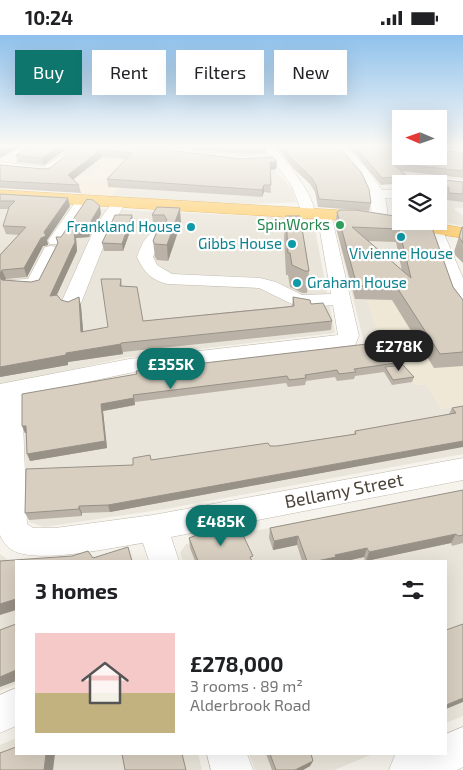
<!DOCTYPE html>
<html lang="en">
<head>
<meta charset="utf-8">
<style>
  :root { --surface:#fff; --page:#f2f2f2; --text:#202124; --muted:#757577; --line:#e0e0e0; --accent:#0f766e }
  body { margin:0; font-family:"Exo 2",sans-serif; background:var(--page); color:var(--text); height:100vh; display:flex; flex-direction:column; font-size:19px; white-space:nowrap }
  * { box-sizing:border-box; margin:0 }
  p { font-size:16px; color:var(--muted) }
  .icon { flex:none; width:28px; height:28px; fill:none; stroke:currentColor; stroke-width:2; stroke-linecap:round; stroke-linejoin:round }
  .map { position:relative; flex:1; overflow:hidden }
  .side { position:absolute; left:15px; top:525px; width:432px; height:195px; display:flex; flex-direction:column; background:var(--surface); border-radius:0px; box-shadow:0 5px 20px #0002 }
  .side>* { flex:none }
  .guide { position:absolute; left:15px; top:15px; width:434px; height:45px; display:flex; gap:10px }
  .needle { width:32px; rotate:272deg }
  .controls { position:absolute; left:392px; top:75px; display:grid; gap:10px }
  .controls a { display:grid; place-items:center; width:55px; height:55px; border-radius:0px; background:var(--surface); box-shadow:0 5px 20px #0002; font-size:25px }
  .price { position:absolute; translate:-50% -42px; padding:0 11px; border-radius:18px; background:var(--accent); color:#fff; font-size:16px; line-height:32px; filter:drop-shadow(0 1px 2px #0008) }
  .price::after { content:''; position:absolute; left:50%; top:30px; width:15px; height:11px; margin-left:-8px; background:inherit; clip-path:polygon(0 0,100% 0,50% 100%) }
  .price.active { background:#222; color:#fff }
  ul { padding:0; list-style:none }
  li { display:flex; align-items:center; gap:15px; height:125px; padding:0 20px }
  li+li { border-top:1px solid var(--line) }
  li span { display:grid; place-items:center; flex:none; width:140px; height:100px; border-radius:0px; color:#555 }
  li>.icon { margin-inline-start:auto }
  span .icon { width:60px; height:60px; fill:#fffc; stroke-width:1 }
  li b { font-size:21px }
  h2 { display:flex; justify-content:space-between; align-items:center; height:60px; padding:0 20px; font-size:21px }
  .tag { padding:0 18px; border-radius:0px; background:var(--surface); box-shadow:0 5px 20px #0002; font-size:18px; line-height:45px }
  .tag.active { background:var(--accent); color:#fff }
  .status { display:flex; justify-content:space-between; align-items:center; height:35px; padding:0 25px; background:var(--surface); direction:ltr }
  .status svg { height:14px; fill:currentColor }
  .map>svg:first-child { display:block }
</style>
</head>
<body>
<div class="status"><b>10:24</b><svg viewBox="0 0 49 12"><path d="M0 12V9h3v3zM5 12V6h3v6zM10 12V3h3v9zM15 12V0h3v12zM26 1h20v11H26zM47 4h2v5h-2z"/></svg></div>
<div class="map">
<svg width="463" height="735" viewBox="0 0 463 735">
  <rect width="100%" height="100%" fill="#f6f3ec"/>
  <g fill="#eae5da">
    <path d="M43,111L269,126L278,139L292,153L296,167L256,169L110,163L142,128L109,123L89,142L4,133Z"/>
    <path d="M148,111H261L265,120L237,122Z"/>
    <path d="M440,152L463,155V173H454L455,175L463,180V191L436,186H439Z"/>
    <path d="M0,166L84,173L313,184L335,298L123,323L0,351Z"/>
    <path d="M334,186L354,187L428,198L410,266H367L402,335L415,350L426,349L441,374L463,370V419L165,474L44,492L29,487L22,365L365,312Z"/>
    <path d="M463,456V681L446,688V526H183L180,518L186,509Z"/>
    <path d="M0,519L12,528H16V649L0,656Z"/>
    <path d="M16,703V719H198L202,735H0V710Z"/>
    <path d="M249,719H373L334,735H255Z"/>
  </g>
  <path fill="#f7ead8" d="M109,123L142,127L110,163L80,160L81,156L0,151L31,137L89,142Z"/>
  <path fill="#efe8d6" d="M367,265L410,266L463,281V370L441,374L426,349L415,350L381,311Z"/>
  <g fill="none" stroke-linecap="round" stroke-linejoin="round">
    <defs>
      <g id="minor">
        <path d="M262,111H274C289,133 310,151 315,178L313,181H303L292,151Z"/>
        <path d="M334,111H346L366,133L382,155H401V163H385C387,171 389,180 384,187H374L371,184C375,149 353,136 334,111Z"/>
        <path d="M391,111H401V116Z"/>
        <path d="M69,116L75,120L73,123L46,140L0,135V127L44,132Z"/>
        <path d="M418,140L463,145V153L413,147L411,144Z"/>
        <path d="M84,161L89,162L91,165L62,209H50L48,206L50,203L79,162Z"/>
        <path d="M119,164L124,165L126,168L112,190L81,268L78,272L71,274L64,272L61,268L96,190L114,165Z"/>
        <path d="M324,175L329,176L331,179L359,301L355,310L129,338L22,361L27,489L33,493H55L153,480L463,423V445L171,502L179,526H149L143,508C113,512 37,530 12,515C7,512 2,505 0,500V349L129,324L338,300L333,270L312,272L296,271L259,253L168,249C152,246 143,236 137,222C142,209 148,192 165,197L167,200L158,209L153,222L157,230L172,239L260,243L276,247L302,260L331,259L317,179L319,176Z"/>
        <path d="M434,189L440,191L442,194L463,243V266L456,264L450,255L426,194L428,191Z"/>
        <path d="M51,211L57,212L59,216L40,253L34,254L7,253L4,249L7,245L28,244L45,212Z"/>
        <path d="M16,653V691L0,698V660Z"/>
        <path d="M463,692V732L457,735H389L395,720L400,719H446V699Z"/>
        <path d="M207,719H247L253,735H211Z"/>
      </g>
      <path id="highway" d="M0,155L354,176L401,183V186H422L463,193V203L354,186L0,165Z"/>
    </defs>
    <use href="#minor" stroke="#c2bbae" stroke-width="1"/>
    <use href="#highway" stroke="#e0a43c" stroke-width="1"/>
    <use href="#minor" fill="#fff" fill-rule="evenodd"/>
    <use href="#highway" fill="#ffcf6e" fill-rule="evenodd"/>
  </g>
  <g fill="#bab2a6" fill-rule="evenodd">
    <path d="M30,111H134L240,124L277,127L276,134L270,135L271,158L264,157L262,162L108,152L107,144L126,124L102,122L73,144L79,150L81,158L0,153V130L44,134L50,133L73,115H65L44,130L18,127L16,120Z"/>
    <path d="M145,111H265V118L249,119Z"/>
    <path d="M276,111H338L371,168L369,176L318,172L315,157L310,149L293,133Z"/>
    <path d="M352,111H392L401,121L439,111H461L460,114L440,112L439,115L463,118V143L401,136L407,141L405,148L381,150L351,114Z"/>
    <path d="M445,145L463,147V167L447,165V160L444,159L443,152Z"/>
    <path d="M0,159L70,171L47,205L48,210L43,211L27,242L6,244L5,245L31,247L39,245L58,209L56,202H61L101,179L89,202L76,203L77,216L57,260L61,265L68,267L79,262L81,271L83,297L108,292L121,244L122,251L143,286L292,271L293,262L311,269L332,286L331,295L123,317V319L68,327V330L0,342V220L19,200L6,199L3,191L9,174H0Z"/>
    <path d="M157,172L181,188L168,226L157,225L155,222L153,206L158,195H154L152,180Z"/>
    <path d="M337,177L401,182L463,265V331L434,333L392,265L355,264L335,189ZM368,206L396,207L402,236Z"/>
    <path d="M132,180L133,188L123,216H104L102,208Z"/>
    <path d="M286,181L309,236L307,258H302L290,252L288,240H286L284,201Z"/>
    <path d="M462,192H463V228L455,220L454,217Z"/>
    <path d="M396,328L395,331L414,342L412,347L392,350L384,337L355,341L354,344L337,346L335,342L306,346L305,350L288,352L286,348L135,367V370L103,376L107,413L30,426L27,398H25L22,359Z"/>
    <path d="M463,371L439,416L110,477L82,478V481L29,485L25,478L133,430L151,425L270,411H277L354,399L355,396L449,379L452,373Z"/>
    <path d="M463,455V508L452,511L451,508L366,526H365L364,522L346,526H302L297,510L273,515L269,503L270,493Z"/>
    <path d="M219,502L253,526H195L190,513L189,503Z"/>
    <path d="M266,719H311L313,726L310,731L303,735H272Z"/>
  </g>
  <g fill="#979187">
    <path d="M7,111H22L0,123V115Z"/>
    <path d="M59,111H64L65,115L44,130L42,123Z"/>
    <path d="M100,115L102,122L70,147L68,140Z"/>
    <path d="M270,127H277L276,134L270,135Z"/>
    <path d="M264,150V157L262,162V155Z"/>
    <path d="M68,163L70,171L47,205L48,210L43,211L27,242L24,233L44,197Z"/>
    <path d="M100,171L101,179L89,202L76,203L77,216L52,270L50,261L74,195Z"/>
    <path d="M180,173L181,188L168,226L167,210Z"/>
    <path d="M132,180L133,188L123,216L122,209Z"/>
    <path d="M2,235L6,244L2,249L0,243V238Z"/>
    <path d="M79,262L81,271L84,306L81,297Z"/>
    <path d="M121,309L123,319L68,327V330L0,342V332L66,318Z"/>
    <path d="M134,363L135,370L103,376L107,413L30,426L27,419L101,369Z"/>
    <path d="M22,391H26L29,398H25Z"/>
    <path d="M463,406V412L110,477L108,470Z"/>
    <path d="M79,471L82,478V481L79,474Z"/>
    <path d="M456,499L451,508L366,526L369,517Z"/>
    <path d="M298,501L297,510L273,515L274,506Z"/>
    <path d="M367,513L364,522L346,526H317L335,520Z"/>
    <path d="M16,564V575L0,580V569Z"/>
    <path d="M16,635V646L0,652V642Z"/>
    <path d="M463,663V667L446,674V670Z"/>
    <path d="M46,719H55L53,735H44Z"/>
    <path d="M313,726L310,731L303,735H295Z"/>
  </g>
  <g fill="#d8cfc1" stroke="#979187" fill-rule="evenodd">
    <path d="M0,111H7L0,115Z"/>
    <path d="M30,111H59L42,123L16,120Z"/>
    <path d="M74,111H134L240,124L273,122L277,127H270L271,150H264L262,155L107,144L132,118L100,115L68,140L79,150L0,146V130L44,134L50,133L75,113Z"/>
    <path d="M242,111H265L250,112Z"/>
    <path d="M282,111H338L361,137L369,154L371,168L319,164L316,150L311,142L294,126Z"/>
    <path d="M355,111H392L401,112V121H439V111H440L439,115L463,118V136L392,128L407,141L382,143Z"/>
    <path d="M445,145L463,147V159L449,158V152H446Z"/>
    <path d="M0,159L68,163L44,197L46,201L41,203L24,233L2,235L0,238V220L26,192L3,191L9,172L15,166H0Z"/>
    <path d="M87,164L93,165L100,171L87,193L74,195L75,207L50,261L57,260L61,265L68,267L79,262L81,297L108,292L101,244H121L120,251L137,252L143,286L287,272L294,271L293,262L310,265L311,269L323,268L332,286L121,308V309L66,318V320L0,332V242L2,245L31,247L39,245L58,208L56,202H61Z"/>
    <path d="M157,172L180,173L167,210L155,209L153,206L158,194L167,185L164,180H152Z"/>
    <path d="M340,175H356L401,182V186L430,187L453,252L463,265V317L440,319L396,251H357L337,177ZM352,192L399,194L411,243Z"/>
    <path d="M115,180H132L122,209L102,208Z"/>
    <path d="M286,181H300L309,236H305L292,230L290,218H288Z"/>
    <path d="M462,192H463V208L459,202Z"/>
    <path d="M384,307L396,328L354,334L356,337L339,339L337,335L305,340L306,343L289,345L287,341L133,360L134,363L101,369L105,406L27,419L26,391H22V359L137,339L136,336Z"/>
    <path d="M403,330L414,342L393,345L385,332Z"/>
    <path d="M463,371V406L108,470L79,471V474L25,478L26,434L133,430V423L150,420L151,425L268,408L270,411H277L356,399L355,396L456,378L452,373Z"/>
    <path d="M463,455V500L458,501L456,499L369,517L367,513L335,520L336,522L317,526H307L298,501L274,506L270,493Z"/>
    <path d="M216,493L219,502L240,494L253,521L250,522L252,526H198L189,503Z"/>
    <path d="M128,512L132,526H16V564L0,569V526L72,521L88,516L93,523Z"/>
    <path d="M16,589V635L0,642V595Z"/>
    <path d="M463,589V663L446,670V595Z"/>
    <path d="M16,712V719H46L44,735H0V718Z"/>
    <path d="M122,719H182L186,735H125Z"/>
    <path d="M270,719H311L313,726L295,735H276Z"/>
  </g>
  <linearGradient id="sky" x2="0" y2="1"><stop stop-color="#8fc1ec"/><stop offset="0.52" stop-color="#fbfaf6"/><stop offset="1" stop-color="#fbfaf6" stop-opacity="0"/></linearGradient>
  <rect width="463" height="214" fill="url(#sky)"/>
  <circle fill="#2e9e5b" stroke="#fff" stroke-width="2" cx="340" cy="190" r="5"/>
  <g fill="#0f9aa8" stroke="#fff" stroke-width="2">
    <circle cx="191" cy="192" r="5"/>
    <circle cx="401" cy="202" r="5"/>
    <circle cx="292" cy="209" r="5"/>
    <circle cx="297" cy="248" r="5"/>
  </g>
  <g text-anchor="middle" stroke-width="4.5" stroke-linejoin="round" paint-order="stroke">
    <g font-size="15" fill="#27864d" stroke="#fff" text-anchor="end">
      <text x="330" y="195">SpinWorks</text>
    </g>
    <g font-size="15" fill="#0d838f" stroke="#fff" text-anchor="end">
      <text x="181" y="197">Frankland House</text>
      <text x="282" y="214">Gibbs House</text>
      <text x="401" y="224" text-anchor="middle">Vivienne House</text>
      <text x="307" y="253" text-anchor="start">Graham House</text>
    </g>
    <g font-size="18" fill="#4b4439" stroke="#fff">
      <text transform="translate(344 456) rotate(-11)" y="6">Bellamy Street</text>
    </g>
  </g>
</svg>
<div class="controls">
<a><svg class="needle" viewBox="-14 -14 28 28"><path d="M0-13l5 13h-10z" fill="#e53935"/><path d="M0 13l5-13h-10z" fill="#757577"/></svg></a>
<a><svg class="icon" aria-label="layers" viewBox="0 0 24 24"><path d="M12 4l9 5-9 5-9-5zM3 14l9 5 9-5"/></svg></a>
</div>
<b class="price active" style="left:399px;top:337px">£278K</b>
<b class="price" style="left:171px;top:355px">£355K</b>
<b class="price" style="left:221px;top:512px">£485K</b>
<div class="guide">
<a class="tag active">Buy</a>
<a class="tag">Rent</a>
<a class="tag">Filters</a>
<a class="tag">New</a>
</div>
<section class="side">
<h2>3 homes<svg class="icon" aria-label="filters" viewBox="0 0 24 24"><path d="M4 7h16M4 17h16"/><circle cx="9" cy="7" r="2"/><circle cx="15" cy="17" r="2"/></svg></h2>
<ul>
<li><span style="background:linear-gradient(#f6c9c9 60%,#c2b280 0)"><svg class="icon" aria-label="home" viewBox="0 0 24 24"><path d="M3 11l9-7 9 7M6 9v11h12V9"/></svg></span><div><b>£278,000</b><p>3 rooms · 89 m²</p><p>Alderbrook Road</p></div></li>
</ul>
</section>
</div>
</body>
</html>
